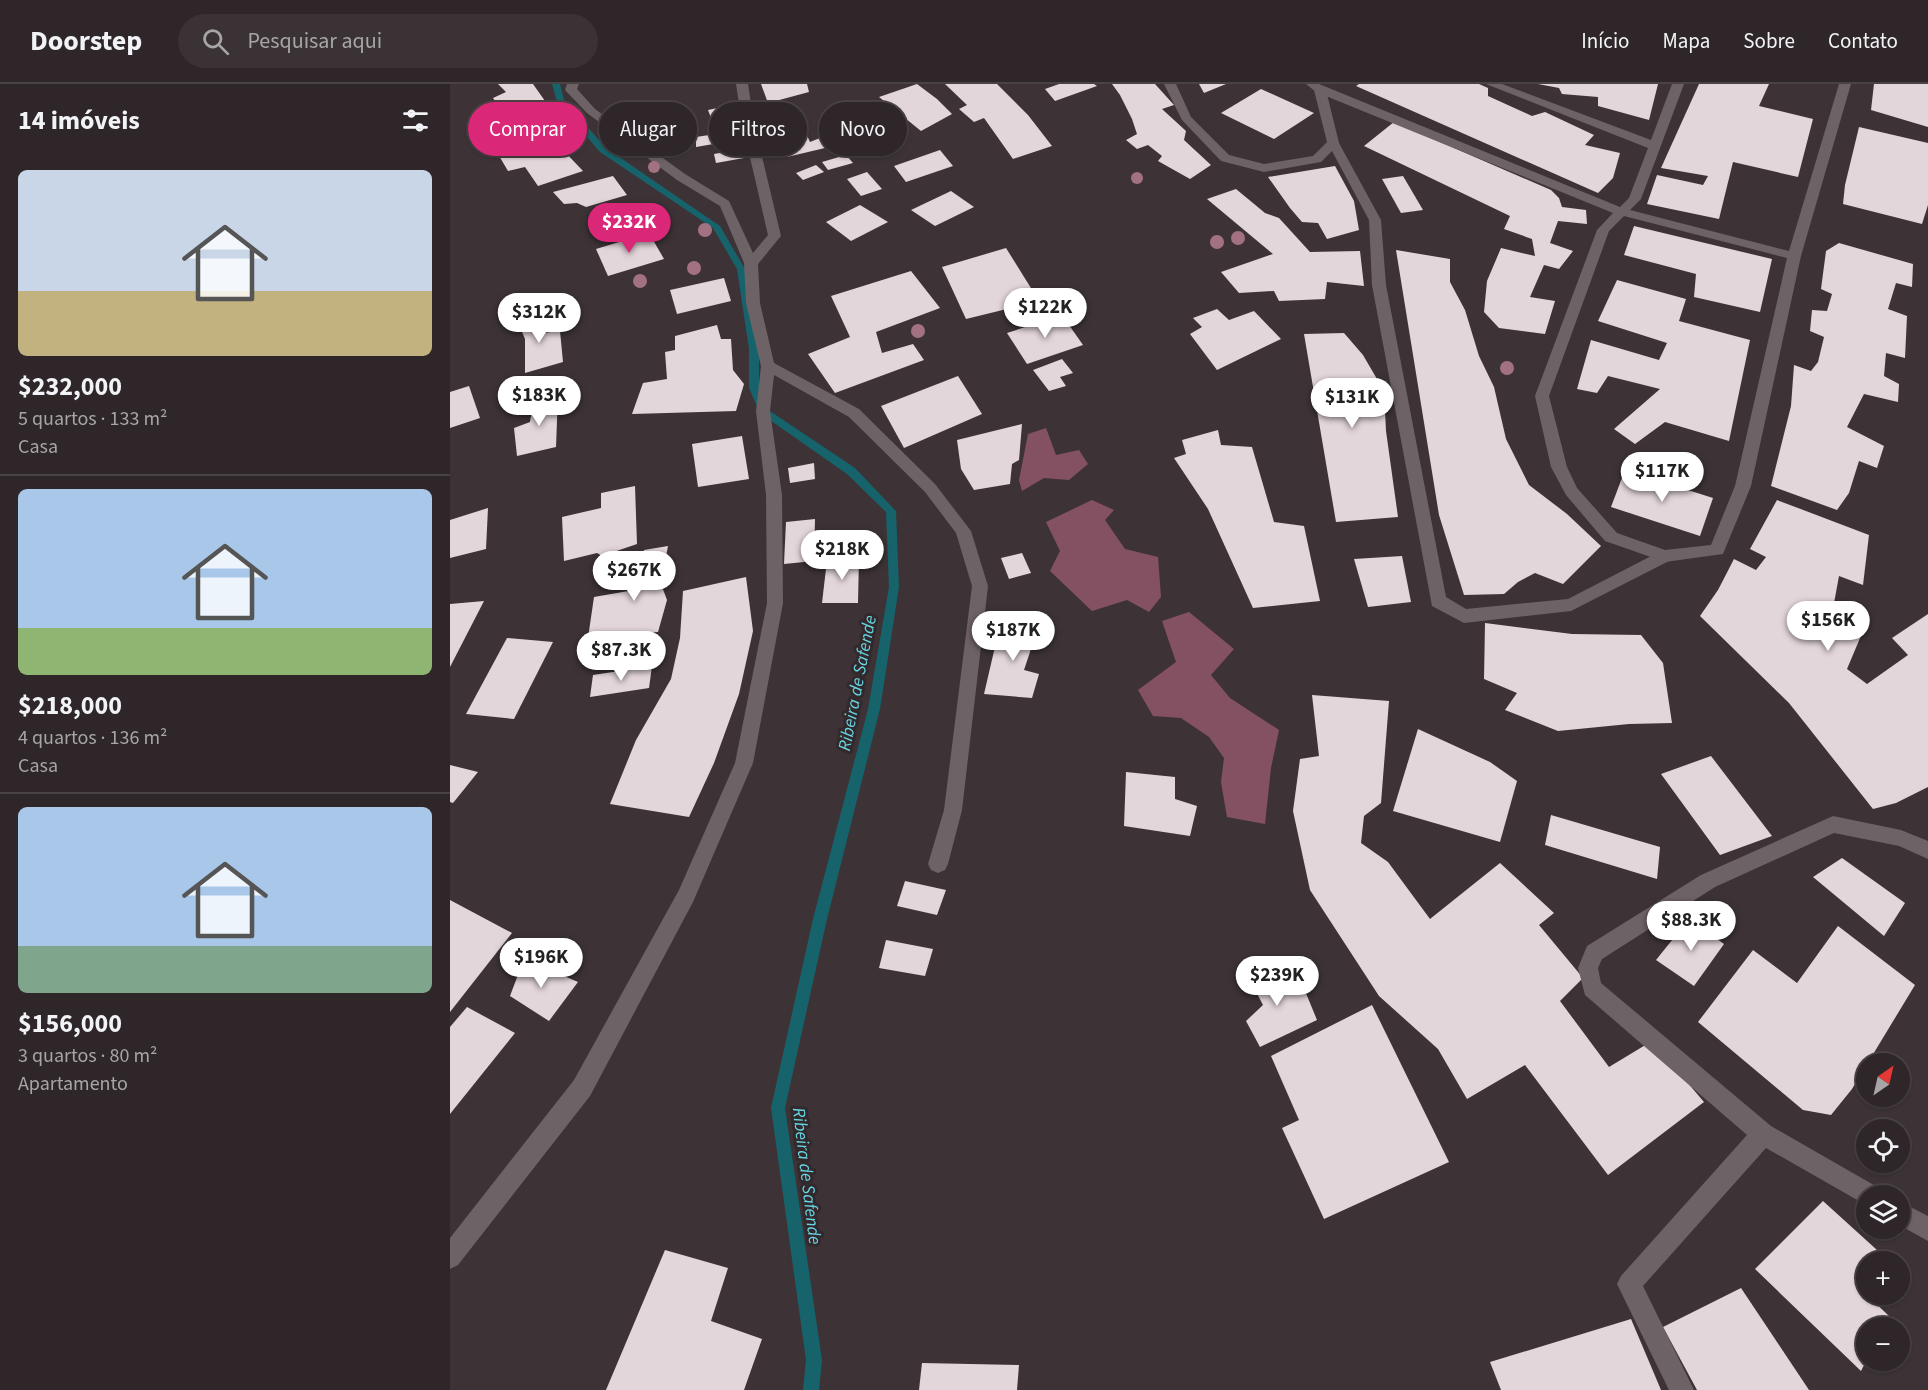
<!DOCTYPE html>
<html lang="pt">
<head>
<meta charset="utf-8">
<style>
  :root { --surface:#2e2628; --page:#3a3234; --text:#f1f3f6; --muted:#a7a5a8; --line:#494345; --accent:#db2777 }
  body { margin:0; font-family:"Source Sans 3",sans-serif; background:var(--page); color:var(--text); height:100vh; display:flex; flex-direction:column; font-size:22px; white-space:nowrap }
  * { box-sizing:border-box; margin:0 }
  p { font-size:20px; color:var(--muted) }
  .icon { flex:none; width:33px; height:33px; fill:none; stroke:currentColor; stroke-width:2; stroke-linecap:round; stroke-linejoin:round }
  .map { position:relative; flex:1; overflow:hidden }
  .details { display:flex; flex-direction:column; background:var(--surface); width:450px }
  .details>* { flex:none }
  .hud { position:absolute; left:18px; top:18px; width:570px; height:54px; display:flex; gap:12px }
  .needle { width:39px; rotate:34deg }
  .buttons { position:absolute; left:1406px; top:969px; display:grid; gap:12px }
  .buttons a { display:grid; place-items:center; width:54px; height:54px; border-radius:50%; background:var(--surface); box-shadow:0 2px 4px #0004,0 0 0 2px var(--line); font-size:30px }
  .price { position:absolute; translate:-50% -51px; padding:0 14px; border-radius:21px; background:#fff; color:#222; font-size:20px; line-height:39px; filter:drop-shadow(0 2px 3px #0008) }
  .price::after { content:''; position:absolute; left:50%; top:36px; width:18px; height:14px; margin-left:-9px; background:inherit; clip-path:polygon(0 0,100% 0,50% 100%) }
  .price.selected { background:var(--accent); color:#fff }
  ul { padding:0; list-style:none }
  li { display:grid; align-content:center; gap:12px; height:318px; padding:0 18px }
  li+li { border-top:2px solid var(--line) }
  li span { display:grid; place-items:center; height:186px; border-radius:9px; color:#555 }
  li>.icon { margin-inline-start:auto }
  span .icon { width:108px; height:108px; fill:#fffc; stroke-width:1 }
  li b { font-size:26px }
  h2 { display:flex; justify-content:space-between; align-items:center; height:72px; padding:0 18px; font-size:26px }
  .chip { padding:0 21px; border-radius:27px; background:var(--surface); box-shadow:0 2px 4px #0004,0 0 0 2px var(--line); font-size:21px; line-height:54px }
  .chip.selected { background:var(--accent); color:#fff }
  header { display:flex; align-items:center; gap:36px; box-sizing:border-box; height:84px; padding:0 30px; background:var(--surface); border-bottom:2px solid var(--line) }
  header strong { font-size:28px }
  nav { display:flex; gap:33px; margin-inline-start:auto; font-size:21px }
  .search { width:420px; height:54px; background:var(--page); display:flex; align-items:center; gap:15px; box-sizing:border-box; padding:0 21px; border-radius:33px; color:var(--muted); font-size:22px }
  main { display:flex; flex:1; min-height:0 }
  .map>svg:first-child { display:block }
</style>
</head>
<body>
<header>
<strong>Doorstep</strong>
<div class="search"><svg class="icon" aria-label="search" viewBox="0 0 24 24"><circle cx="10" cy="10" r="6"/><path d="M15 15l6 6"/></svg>Pesquisar aqui</div>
<nav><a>Início</a><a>Mapa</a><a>Sobre</a><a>Contato</a></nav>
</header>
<main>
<section class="details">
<h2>14 imóveis<svg class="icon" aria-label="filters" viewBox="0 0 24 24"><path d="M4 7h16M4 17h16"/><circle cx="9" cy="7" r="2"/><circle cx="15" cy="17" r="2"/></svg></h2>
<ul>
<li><span style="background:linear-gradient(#c9d6e8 65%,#c2b280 0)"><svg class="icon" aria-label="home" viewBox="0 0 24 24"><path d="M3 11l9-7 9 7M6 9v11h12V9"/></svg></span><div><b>$232,000</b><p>5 quartos · 133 m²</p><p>Casa</p></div></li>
<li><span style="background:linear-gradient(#a9c7e8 75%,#8fb573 0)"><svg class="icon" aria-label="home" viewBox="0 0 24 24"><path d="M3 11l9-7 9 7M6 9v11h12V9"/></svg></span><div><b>$218,000</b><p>4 quartos · 136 m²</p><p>Casa</p></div></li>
<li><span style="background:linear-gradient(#a9c7e8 75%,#7fa58c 0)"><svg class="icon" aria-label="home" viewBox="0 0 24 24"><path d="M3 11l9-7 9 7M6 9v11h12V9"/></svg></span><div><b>$156,000</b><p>3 quartos · 80 m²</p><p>Apartamento</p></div></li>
</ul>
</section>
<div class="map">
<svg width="1478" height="1306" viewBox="0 0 1478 1306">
  <rect width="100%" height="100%" fill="#3d3336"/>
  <g fill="#845163">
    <path d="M596,344L606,371L629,366L638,380L619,396L594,394L572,407L569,396L578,350Z"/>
    <path d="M642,416L664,426L655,436L675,465L708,473L711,513L699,528L677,516L642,527L600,487L610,467L596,438Z"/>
    <path d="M739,528L784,565L761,591L780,614L829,646L821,684L815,740L777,733L771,698L774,674L759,653L731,634L703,632L688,606L726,578L712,537Z"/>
  </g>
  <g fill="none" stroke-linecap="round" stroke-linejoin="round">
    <path fill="#16636c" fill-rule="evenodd" d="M102,0H110L114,16L156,64L270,142L295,185L309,265V304L317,325L405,384L446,427L449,503L430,625L377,835L335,1024L372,1276L369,1306H353L356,1276L321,1024L363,835L418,625L439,503L436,428L397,390L310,329L299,304V265L287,185L263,144L150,68L107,18Z"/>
  </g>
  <g fill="#e3d6da">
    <path d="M48,0H83L95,17L112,57L96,66L97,72L114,67L133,87L88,102L75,83L58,87L48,70L61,63L52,43L37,47L27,26L47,20L43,14L56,8Z"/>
    <path d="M311,0H357L359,8L318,19Z"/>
    <path d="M467,0L487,15L502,30L471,47L429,13Z"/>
    <path d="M495,0H547L578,31L602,62L563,75L534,34L524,38L509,25L517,21Z"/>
    <path d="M609,0H644L647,2L605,17L595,5Z"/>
    <path d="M662,0H705L724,21L712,25L736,47L734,56L761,81L740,95L708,77L712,72L698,61L687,65L676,56L687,50L682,35L670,11Z"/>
    <path d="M749,0H776L754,9Z"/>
    <path d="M909,0H1029L1038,4V12L1082,32L1095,28L1144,51L1135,61L1170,69L1163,94L1148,109L906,2Z"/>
    <path d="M1088,0H1208L1199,36L1148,22V13L1112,10L1109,4Z"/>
    <path d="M1249,0H1319L1309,22L1363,35L1348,93L1283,78L1269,135L1197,120L1207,91L1253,101L1258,92L1211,84Z"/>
    <path d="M1424,0H1478V43L1421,26Z"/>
    <path d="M811,5L864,29L824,55L771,29Z"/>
    <path d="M277,22L283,35L263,39L258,26Z"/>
    <path d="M344,24L351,32L324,40L318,31Z"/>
    <path d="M944,38L1101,106L1109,114L1112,123L1136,126L1137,140L1108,137L1100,159L1123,167L1109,185L1094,181L1080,213L1105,217L1095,250L1049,244L1034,228L1037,197L1051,164L1085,172L1082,155L1054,145L1060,132L914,62Z"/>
    <path d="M1409,43L1478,59V121L1472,140L1393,120L1395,101Z"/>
    <path d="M286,47L287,56L246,63V53Z"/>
    <path d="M355,47L360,58L370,54L375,64L337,73L329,53Z"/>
    <path d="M291,65L294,74L266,79L264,70Z"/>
    <path d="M490,66L503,82L456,98L444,82Z"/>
    <path d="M396,71L403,79L378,86L372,78Z"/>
    <path d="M366,81L374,88L353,96L346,89Z"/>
    <path d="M885,82L904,117L909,146L877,155L868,139L852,138L840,124L818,93Z"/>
    <path d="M417,88L432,105L411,112L397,95Z"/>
    <path d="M163,92L177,111L136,123L127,119L114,120L103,108Z"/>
    <path d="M953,92L973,126L951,129L932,95Z"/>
    <path d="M786,105L815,129L829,134L860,168L910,167L914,202L877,198L875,215L829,217L824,207L789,209L771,188L823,170L757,115Z"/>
    <path d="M501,107L524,123L485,142L461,126Z"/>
    <path d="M410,121L438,138L401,157L376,138Z"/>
    <path d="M1184,142L1322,175L1310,228L1244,213L1246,190L1174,171Z"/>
    <path d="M199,149L214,175L158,192L146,165Z"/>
    <path d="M1389,159L1463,180L1462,203L1446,199L1438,225L1457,232L1455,274L1436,269L1434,292L1449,300L1448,318L1414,310L1397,343L1434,362L1427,384L1409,377L1399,409L1387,426L1321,402L1341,322L1344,281L1361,287L1368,278L1374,253L1360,247L1362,226L1377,227L1382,210L1371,205L1376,167Z"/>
    <path d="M556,164L589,217L516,235L492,183Z"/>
    <path d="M946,166L1000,175V198L1015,226L1029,272L1044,303L1056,355L1079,401L1117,430L1151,462L1113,500L1085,489L1068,498L1054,510L1014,511L989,431Z"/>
    <path d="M461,187L490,224L426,248L432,269L463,260L474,276L385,309L358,270L400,253L381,212Z"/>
    <path d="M274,194L281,217L227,230L220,206Z"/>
    <path d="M1167,196L1236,215L1229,237L1300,256L1279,357L1215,338L1185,360L1164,345L1210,305L1158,292L1147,309L1127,305L1141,256L1209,276L1217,259L1148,237Z"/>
    <path d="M767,225L779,236L804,227L831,255L767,286L740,250L752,243L743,234Z"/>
    <path d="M82,226L92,249L110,247L113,278L75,289V255L65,231Z"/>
    <path d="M612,231L633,261L577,280L557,249Z"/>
    <path d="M267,241L271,255H281L283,286L294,300L286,327L182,330L193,299L217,295L215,268L225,266V252Z"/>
    <path d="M894,249L913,271L934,307L936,347L948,433L886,438L854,250Z"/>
    <path d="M612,275L623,289L610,293L616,302L599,307L583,286Z"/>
    <path d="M508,292L532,330L454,364L431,322Z"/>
    <path d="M19,302L30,334L0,344V308Z"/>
    <path d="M108,310L106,363L67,372L64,344L80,338L84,313Z"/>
    <path d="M572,340L569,376L562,380L560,400L524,406L511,385L507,356Z"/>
    <path d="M768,346L771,361L802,363L824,438L854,442L870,517L803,524L758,425L724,374L736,370L732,356Z"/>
    <path d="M292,352L299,395L248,403L242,360Z"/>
    <path d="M364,379L365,395L340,399L338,384Z"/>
    <path d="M1175,386L1263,414L1250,452L1161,423Z"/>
    <path d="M185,402L187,460L152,472L147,469L114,477L112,433L151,424V409Z"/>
    <path d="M1327,416L1419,451L1413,501L1389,492L1382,530L1413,547L1397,585L1417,600L1458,571L1442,554L1478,530V703L1446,719L1423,725L1339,619L1250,532L1268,506L1284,475L1306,486L1316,473L1300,465Z"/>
    <path d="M38,424L36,465L0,474V436Z"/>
    <path d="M365,435L364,477L334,480L336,438Z"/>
    <path d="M218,462L211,500L217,516L208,548L138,554L144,513L184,506L194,466Z"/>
    <path d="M572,469L581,489L559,495L551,474Z"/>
    <path d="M952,472L961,518L918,523L904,475Z"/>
    <path d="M409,474L408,519H372L377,476Z"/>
    <path d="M296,493L303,547L289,610L264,679L239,733L160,720L186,656L221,595L230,554L233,507Z"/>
    <path d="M34,517L0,583V520Z"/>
    <path d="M551,537L589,541L574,586L589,590L582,614L534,610Z"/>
    <path d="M1035,539L1122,550L1191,551L1213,579L1222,639L1179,640L1108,647L1055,626L1067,609L1034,595Z"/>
    <path d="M57,554L103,558L64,635L16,630Z"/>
    <path d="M202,582L199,604L140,613L143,591Z"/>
    <path d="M862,611L939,617L931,719L914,732L911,759L938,778L980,835L1050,779L1104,829L1089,841L1133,894L1110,917L1159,983L1202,957L1254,1018L1158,1091L1075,981L1017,1015L988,965L929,912L860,806L843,727L850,675L869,672Z"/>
    <path d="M968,645L1040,678L1067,697L1050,758L943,727Z"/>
    <path d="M1261,672L1322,752L1270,771L1211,690Z"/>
    <path d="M0,681L28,688L3,719L0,718Z"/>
    <path d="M676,688L725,693V715L747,722L740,752L674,742Z"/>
    <path d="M1101,731L1210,763L1207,795L1095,761Z"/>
    <path d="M1392,774L1455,819L1434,852L1363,793Z"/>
    <path d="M455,797L496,806L487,831L447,822Z"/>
    <path d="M0,816L62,849L0,928Z"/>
    <path d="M1239,835L1274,860L1244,902L1206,876Z"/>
    <path d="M1388,842L1465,901L1402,1005L1381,1031L1353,1026L1248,938L1303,866L1347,899Z"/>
    <path d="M436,856L483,865L475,892L429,884Z"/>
    <path d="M74,875L128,898L99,937L60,912Z"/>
    <path d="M811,875L829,906L853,902L867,936L810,963L796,937L813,921L794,885Z"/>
    <path d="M922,921L999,1078L874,1135L832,1044L849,1036L821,972Z"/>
    <path d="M17,923L65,949L0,1030V943Z"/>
    <path d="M1373,1117L1438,1176L1416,1178V1197L1410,1202L1416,1210L1440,1233L1434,1244H1416V1277L1411,1287L1305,1185Z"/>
    <path d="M215,1166L278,1184L261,1237L312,1255L294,1306H156Z"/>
    <path d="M1291,1204L1359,1306H1247L1213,1243Z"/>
    <path d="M1181,1235L1211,1306H1051L1040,1278Z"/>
    <path d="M472,1279L569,1281L567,1306H469Z"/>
  </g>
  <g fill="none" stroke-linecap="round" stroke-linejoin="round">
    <g fill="#6d6265" fill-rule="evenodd">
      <path d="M117,0H129L127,5L145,25L235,90L279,117L303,169L318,151L292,39L286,0H298L304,39L331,152L308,180L310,219L324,279L409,325L485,400L521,447L538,502L512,726L498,780L495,786L488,789L481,786L478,780L494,726L522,502L506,449L475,408L399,333L324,291L320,327L332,411L333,519L303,679L243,818L140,1012L8,1181L0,1185V1154L124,996L229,806L285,679L317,519L316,411L306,327L311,282L296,219L294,179L270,122L227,96L137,29L115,6Z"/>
      <path d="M714,0H726L741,33L779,71L814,80L863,72L877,58L864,6L870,3L876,6L889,59L931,136L936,201L996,513L1016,525L1118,515L1209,468H1221L1223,472L1221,476L1121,527L1014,539L982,522L922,201L919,136L882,67L871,78L814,88L771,77L732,36Z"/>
      <path d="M1383,732L1451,746L1478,757V775L1449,762L1384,749L1265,803L1152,875L1148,884L1151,899L1321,1042L1429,1104L1432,1112H1416V1121L1316,1064L1193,1202L1244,1306H1219L1167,1200L1171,1192L1297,1051L1135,911L1128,884L1137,862L1251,791Z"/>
      <path d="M1449,1117L1478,1132V1157L1449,1141Z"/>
    </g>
    <path fill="#6d6265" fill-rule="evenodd" d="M856,0H869L1170,123L1179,114L1198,64L1036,0H1052L1201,56L1222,0H1234L1191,115L1180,126L1339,167L1389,0H1401L1351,172L1301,402L1273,470L1215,478L1155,457L1116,411L1101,383L1085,312L1147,146L1163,129L866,8ZM1174,132L1337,174L1285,402L1261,461L1215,466L1167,449L1127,404L1117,383L1099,312L1159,147Z"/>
  </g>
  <g fill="#a37282">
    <circle cx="204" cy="83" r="6"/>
    <circle cx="687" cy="94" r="6"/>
    <circle cx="150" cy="142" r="6"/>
    <circle cx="255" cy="146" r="7"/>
    <circle cx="788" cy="154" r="7"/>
    <circle cx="767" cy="158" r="7"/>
    <circle cx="244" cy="184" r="7"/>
    <circle cx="190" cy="197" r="7"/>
    <circle cx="468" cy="247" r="7"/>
    <circle cx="1057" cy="284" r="7"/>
  </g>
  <g text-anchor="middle" stroke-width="6" stroke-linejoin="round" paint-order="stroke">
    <g font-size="18" font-style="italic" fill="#67d5e2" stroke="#32292c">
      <text transform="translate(407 599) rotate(-79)" y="6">Ribeira de Safende</text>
      <text transform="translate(357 1092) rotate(83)" y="6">Ribeira de Safende</text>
    </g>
  </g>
</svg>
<div class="buttons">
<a><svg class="needle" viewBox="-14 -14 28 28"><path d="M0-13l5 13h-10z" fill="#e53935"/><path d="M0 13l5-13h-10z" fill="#a7a5a8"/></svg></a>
<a><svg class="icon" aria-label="locate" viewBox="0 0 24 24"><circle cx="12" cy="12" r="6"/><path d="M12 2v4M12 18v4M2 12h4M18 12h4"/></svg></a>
<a><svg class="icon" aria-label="layers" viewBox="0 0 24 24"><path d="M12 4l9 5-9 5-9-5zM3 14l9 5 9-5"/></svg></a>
<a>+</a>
<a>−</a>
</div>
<b class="price selected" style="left:179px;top:170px">$232K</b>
<b class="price" style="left:595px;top:255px">$122K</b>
<b class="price" style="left:89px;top:260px">$312K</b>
<b class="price" style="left:89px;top:343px">$183K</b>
<b class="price" style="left:902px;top:345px">$131K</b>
<b class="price" style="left:1212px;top:419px">$117K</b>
<b class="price" style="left:392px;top:497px">$218K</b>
<b class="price" style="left:184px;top:518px">$267K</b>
<b class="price" style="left:1378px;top:568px">$156K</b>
<b class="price" style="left:563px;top:578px">$187K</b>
<b class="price" style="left:171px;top:598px">$87.3K</b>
<b class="price" style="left:1241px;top:868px">$88.3K</b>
<b class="price" style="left:91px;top:905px">$196K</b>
<b class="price" style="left:827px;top:923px">$239K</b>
<div class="hud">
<a class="chip selected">Comprar</a>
<a class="chip">Alugar</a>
<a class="chip">Filtros</a>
<a class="chip">Novo</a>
</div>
</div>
</main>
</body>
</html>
